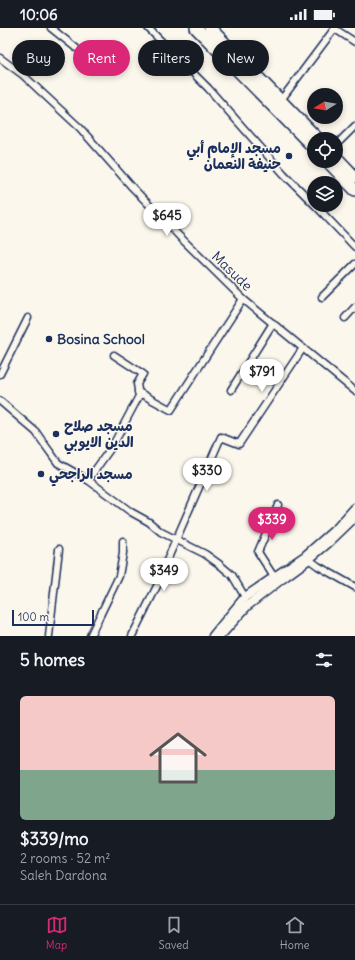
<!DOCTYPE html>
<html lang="en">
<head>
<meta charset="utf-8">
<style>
  :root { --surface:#171b24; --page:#20242c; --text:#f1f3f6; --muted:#9ea1a6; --line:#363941; --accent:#db2777 }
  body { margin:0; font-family:Delius,"Playpen Sans Arabic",sans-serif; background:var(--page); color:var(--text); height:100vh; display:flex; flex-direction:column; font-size:15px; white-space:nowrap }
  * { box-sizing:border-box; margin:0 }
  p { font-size:13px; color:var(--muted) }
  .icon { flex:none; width:22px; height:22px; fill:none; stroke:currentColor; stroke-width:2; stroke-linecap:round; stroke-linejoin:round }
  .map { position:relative; height:608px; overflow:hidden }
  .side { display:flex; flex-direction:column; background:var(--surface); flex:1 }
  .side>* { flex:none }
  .top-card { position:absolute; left:12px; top:12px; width:331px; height:36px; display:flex; gap:8px }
  .needle { width:26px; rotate:259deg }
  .fabs { position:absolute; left:307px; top:60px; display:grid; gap:8px }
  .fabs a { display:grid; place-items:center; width:36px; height:36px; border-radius:50%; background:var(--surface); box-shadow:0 2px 6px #0003; font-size:20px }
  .scale { position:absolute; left:12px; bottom:10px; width:82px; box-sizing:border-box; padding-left:4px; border:2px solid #1b2f5e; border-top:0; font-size:11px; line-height:14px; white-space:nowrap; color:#1b2f5e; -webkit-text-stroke:3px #fbf7ec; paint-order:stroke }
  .price { position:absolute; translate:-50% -34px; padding:0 9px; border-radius:14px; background:#fff; color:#222; font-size:13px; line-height:26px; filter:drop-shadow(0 1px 2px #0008) }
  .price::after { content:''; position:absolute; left:50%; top:24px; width:12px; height:9px; margin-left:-6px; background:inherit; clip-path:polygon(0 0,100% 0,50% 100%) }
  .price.on { background:var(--accent); color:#fff }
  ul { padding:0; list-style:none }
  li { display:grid; align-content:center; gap:8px; height:212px; padding:0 20px }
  li span { display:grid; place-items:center; height:124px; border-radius:6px; color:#555 }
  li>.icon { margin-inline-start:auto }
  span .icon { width:72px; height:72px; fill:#fffc; stroke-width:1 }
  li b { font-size:17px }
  h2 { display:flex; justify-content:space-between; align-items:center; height:48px; padding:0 20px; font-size:17px }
  .pill { padding:0 14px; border-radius:18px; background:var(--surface); box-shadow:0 2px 6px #0003; font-size:14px; line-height:36px }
  .pill.on { background:var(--accent); color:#fff }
  .status { display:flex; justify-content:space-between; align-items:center; height:28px; padding:0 20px; background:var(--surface); direction:ltr }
  .status svg { height:11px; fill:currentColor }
  .dock { display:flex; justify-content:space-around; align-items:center; height:56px; border-top:1px solid var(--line); background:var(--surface); font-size:11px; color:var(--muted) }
  .dock a { display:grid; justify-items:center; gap:2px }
  .dock .on { color:var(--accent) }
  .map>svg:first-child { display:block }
</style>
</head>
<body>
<div class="status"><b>10:06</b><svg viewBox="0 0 49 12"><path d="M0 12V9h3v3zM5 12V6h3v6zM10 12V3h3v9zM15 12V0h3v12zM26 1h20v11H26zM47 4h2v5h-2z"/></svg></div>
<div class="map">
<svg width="355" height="608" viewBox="0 0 355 608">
  <rect width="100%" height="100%" fill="#fbf7ec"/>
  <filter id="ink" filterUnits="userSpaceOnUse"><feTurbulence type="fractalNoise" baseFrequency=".025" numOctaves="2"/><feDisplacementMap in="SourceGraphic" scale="8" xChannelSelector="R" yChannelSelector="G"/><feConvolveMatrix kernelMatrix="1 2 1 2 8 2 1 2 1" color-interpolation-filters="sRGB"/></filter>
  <g filter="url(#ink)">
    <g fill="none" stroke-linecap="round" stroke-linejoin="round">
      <defs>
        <g id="street">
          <path d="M51,0L76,20"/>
          <path d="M148,0L208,60L284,146L314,176"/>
          <path d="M335,1L355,14"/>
          <path d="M0,30L23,47L80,100L132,159L180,209L243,271L355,363"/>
          <path d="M281,72L335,0"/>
          <path d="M336,117L355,98"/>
          <path d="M315,177L355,219"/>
          <path d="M322,269L355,236"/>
          <path d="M345,290L355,279"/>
          <path d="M0,346L28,290"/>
          <path d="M231,362L273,295"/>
          <path d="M138,364L171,382L243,271"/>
          <path d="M0,373L36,404L45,417L58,435L88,452L131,484L149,494L161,504L205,526L219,536L232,547L245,569"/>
          <path d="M88,452L113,417L139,368L137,356L143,346L114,327"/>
          <path d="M306,529L318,538L355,559"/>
          <path d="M274,549L258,524L278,477"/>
          <path d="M49,608L59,521"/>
          <path d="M90,608L119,548L123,525V513"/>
          <path d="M132,608L158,556V553L221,409L239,416L303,320"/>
        </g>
        <g id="secondary">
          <path d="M213,608L245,569L305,528L338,499L355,480"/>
          <path d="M220,608L247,578L283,550L309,531L328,515L355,489"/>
        </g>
        <g id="highway">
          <path d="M196,0L314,120"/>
          <path d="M210,0L318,111"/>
          <path d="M336,129L355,149"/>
          <path d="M327,133L355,162"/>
        </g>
      </defs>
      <use href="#street" stroke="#1b2f5e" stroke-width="9"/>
      <use href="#secondary" stroke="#1b2f5e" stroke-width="11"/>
      <use href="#highway" stroke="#1b2f5e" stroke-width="14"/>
      <use href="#street" stroke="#fbf7ec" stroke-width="6"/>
      <use href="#secondary" stroke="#fbf7ec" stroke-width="8"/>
      <use href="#highway" stroke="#fbf7ec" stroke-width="11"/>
    </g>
  </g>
  <g fill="#1b2f5e" stroke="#fbf7ec" stroke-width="1.5">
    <circle cx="289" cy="128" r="4"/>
    <circle cx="49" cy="311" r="4"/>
    <circle cx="56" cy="406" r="4"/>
    <circle cx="41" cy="446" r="4"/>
  </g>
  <g text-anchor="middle" stroke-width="3" stroke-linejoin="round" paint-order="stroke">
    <g font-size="14" font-weight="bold" fill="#1b2f5e" stroke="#fbf7ec" text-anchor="start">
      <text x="281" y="125" text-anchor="end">مسجد الإمام أبي<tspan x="281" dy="16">حنيفة النعمان</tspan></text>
      <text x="57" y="316">Bosina School</text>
      <text x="64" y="403">مسجد صلاح<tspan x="64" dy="16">الدين الايوبي</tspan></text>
      <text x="49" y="451">مسجد الراجحي</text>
    </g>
    <g font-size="14" fill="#1b2f5e" stroke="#fbf7ec">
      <text transform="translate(232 243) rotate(44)" y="5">Masude</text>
    </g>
  </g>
</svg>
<div class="fabs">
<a><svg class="needle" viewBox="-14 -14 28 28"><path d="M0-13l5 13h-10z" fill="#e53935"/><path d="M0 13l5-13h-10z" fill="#9ea1a6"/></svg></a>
<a><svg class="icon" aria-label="locate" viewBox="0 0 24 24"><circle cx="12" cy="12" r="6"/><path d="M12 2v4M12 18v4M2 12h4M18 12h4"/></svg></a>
<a><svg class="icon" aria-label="layers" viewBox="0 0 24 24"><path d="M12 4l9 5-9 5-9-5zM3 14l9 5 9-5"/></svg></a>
</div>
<div class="scale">100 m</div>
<b class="price" style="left:167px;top:209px">$645</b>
<b class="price" style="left:262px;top:365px">$791</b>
<b class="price" style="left:207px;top:464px">$330</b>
<b class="price on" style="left:272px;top:513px">$339</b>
<b class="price" style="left:164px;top:564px">$349</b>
<div class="top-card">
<a class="pill">Buy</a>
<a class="pill on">Rent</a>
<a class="pill">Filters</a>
<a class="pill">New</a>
</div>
</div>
<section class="side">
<h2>5 homes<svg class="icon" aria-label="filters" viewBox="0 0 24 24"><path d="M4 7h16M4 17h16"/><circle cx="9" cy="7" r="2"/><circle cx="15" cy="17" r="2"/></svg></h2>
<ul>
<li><span style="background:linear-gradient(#f6c9c9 60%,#7fa58c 0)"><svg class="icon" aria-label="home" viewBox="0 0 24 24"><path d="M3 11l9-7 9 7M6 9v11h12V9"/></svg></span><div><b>$339/mo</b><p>2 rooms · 52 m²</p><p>Saleh Dardona</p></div></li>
</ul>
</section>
<nav class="dock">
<a class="on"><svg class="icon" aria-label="map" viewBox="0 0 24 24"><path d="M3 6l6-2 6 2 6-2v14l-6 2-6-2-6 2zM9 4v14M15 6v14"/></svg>Map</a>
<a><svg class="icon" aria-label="saved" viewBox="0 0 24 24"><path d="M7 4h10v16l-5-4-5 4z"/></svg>Saved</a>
<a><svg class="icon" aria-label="home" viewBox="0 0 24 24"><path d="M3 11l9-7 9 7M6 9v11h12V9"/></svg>Home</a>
</nav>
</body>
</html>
